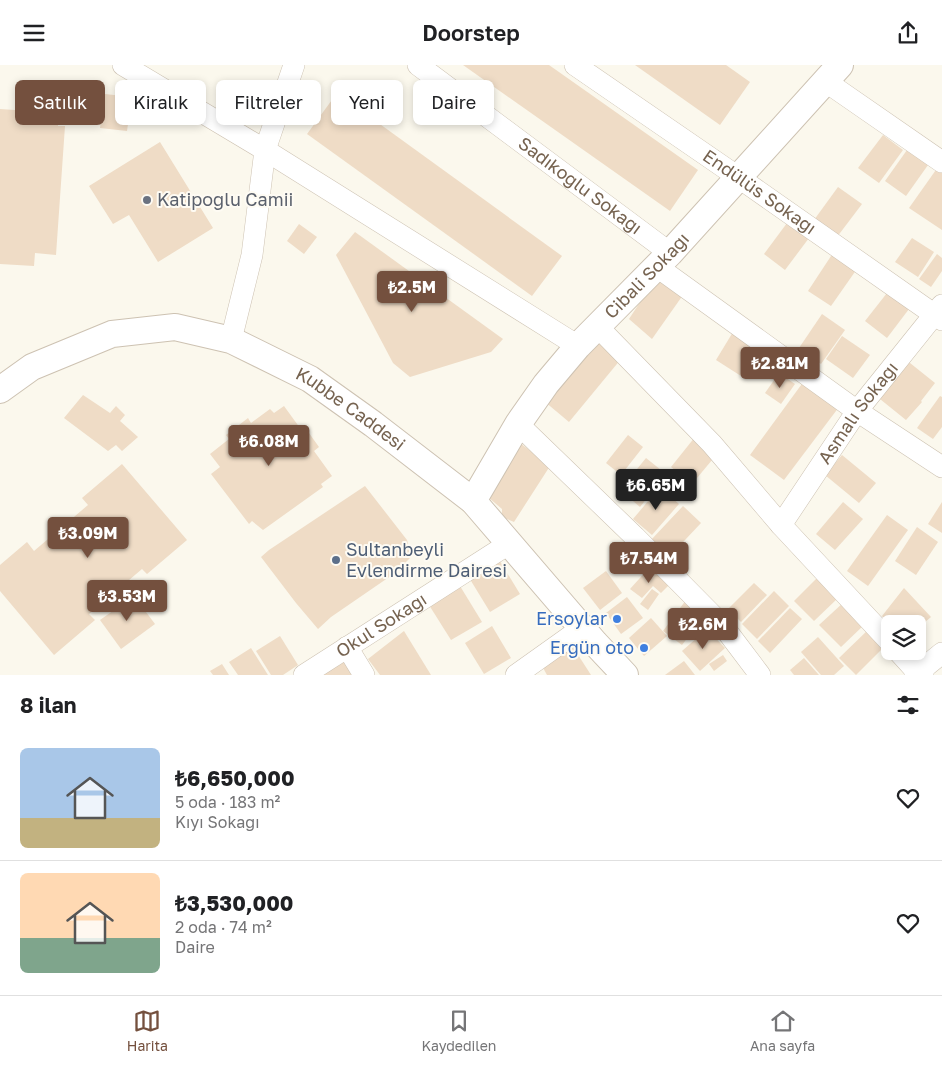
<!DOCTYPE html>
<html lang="tr">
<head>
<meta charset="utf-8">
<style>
  :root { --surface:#fff; --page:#f6f6f6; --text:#202124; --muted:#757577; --line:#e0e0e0; --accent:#74503e }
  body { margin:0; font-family:"Golos Text",sans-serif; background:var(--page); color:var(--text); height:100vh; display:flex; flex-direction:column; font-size:19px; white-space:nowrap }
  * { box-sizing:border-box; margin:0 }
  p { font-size:16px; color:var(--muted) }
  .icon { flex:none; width:28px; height:28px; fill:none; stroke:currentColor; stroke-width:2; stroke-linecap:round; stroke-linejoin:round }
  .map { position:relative; height:610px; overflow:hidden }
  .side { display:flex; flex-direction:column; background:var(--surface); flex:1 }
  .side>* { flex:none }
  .hud { position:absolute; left:15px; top:15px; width:500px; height:45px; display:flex; gap:10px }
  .fabs { position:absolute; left:881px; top:550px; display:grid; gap:10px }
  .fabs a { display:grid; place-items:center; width:45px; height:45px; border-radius:8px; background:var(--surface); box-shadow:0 2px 8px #0003; font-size:25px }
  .price { position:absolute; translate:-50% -42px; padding:0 11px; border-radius:5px; background:var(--accent); color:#fff; font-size:16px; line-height:32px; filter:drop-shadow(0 1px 2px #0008) }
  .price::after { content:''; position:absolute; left:50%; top:30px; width:15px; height:11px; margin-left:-8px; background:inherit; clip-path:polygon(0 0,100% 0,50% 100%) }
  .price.active { background:#222; color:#fff }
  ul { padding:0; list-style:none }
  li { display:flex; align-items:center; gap:15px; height:125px; padding:0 20px }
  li+li { border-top:1px solid var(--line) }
  li span { display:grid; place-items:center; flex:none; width:140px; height:100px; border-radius:8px; color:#555 }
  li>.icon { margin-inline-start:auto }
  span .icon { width:60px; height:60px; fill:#fffc; stroke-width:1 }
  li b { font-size:21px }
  h2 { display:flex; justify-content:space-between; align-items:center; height:60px; padding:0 20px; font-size:21px }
  .chip { padding:0 18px; border-radius:8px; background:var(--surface); box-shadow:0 2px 8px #0003; font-size:18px; line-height:45px }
  .chip.active { background:var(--accent); color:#fff }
  header { display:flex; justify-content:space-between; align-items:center; height:65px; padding:0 20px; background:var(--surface); font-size:22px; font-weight:600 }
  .tabs { display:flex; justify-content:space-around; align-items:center; height:70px; border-top:1px solid var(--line); background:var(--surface); font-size:14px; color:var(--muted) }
  .tabs a { display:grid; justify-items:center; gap:2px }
  .tabs .active { color:var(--accent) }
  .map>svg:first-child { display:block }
</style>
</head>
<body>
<header><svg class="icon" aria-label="menu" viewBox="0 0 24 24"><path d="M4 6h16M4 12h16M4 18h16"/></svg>Doorstep<svg class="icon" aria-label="share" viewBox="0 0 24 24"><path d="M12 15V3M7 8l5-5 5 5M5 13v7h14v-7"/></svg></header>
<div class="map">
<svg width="942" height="610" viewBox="0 0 942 610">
  <rect width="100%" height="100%" fill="#fbf8ed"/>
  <g fill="#efdcc6">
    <path d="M463,0H549L698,105L670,146Z"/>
    <path d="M635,0H726L750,17L720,60Z"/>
    <path d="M337,28L562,191L532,231L307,69Z"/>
    <path d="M105,29L132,32L127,66L100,63Z"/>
    <path d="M0,44L59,48L58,61H65L56,190L35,188L34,201L0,199Z"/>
    <path d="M883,70L903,85L879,118L858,103Z"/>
    <path d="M160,77L213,163L158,197L129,150L113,159L89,121Z"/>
    <path d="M907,85L928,100L906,131L885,116Z"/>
    <path d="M938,102L942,105V165L909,143Z"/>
    <path d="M838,122L862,139L837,172L814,155Z"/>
    <path d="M790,154L812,169L785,205L764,189Z"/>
    <path d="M299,159L317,172L304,189L287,176Z"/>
    <path d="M355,167L503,274L491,287L410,312L393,298L336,190Z"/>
    <path d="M912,173L934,187L918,212L895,197Z"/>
    <path d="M835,185L859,201L831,241L808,226Z"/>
    <path d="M937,189L942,193V206L931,222L919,214Z"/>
    <path d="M656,213L683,230L652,274L629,254Z"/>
    <path d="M887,228L909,244L887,273L865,256Z"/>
    <path d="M822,249L845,265L821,299L799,283Z"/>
    <path d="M733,267L758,283L741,311L716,295Z"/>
    <path d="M842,271L870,290L853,313L826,294Z"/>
    <path d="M596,273L621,294L569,357L544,336Z"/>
    <path d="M905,294L935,318L921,336L922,337L906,355L875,330Z"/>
    <path d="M779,308L795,319L781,339L765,328Z"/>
    <path d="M804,316L839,342L784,415L750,390Z"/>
    <path d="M83,330L110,348L116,341L125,350L120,356L138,372L122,386L116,380L108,386L64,353Z"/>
    <path d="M940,331L942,332V362L933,374L917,363Z"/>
    <path d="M284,341L300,363L304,361L319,382L314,386L332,411L321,419L323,422L263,465L252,456L249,459L211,409L220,402L210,389L229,374L226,370L248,353L251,358L270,344L274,348Z"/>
    <path d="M628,370L643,382L621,410L606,398Z"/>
    <path d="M695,372L717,389L692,419L671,402Z"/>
    <path d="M520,378L550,401L514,457L502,452V444L482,427Z"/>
    <path d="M842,390L876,418L859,438L825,410Z"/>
    <path d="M646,393L666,409L640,442L620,425Z"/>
    <path d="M122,399L187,475L147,509L142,504L89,549L95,555L54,590L0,526V500L27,477L34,486L88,440L82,433Z"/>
    <path d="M365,421L407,475L412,491L395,508L331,552L318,564L296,538L261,492L269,485Z"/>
    <path d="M660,422L679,439L652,470L633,454Z"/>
    <path d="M843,437L863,454L835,485L816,469Z"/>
    <path d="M942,437V468L928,459Z"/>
    <path d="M683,441L701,458L669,492L651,475Z"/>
    <path d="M887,450L908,465L868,521L847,506Z"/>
    <path d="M917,462L938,477L916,510L895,496Z"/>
    <path d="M498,493L520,529L490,547L468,511Z"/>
    <path d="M649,503L669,520L661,528L653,521L642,533L630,524Z"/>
    <path d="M606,506L622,528L600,545L583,523Z"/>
    <path d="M817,513L838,533L814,556L794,536Z"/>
    <path d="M754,518L767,530L741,557L728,544Z"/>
    <path d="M460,521L482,557L451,575L429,540Z"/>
    <path d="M904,523L931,552L918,563V559H890V560L882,551Z"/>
    <path d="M652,524L659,529L648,545L640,539Z"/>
    <path d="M774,526L789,541L757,574L742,559Z"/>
    <path d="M134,531L155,559L121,584L100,555Z"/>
    <path d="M627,532L643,553L621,569L606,548Z"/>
    <path d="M686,535L705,550L682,580L663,566Z"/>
    <path d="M844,537L865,559L841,582L819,560Z"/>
    <path d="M790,543L802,554L770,588L758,576Z"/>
    <path d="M651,553L667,571L644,591L629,573Z"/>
    <path d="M492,561L511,593L484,609L465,578Z"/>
    <path d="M870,563L887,579L856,610L839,593Z"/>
    <path d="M707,564L725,583L700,606L682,586Z"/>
    <path d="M404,566L431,610H380L368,594Z"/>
    <path d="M280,571L298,600L283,610H271L256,586Z"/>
    <path d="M818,572L844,601L834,610H821L801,587Z"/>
    <path d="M573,582L591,610H547L542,601Z"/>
    <path d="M251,583L268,610H238L229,597Z"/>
    <path d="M723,590L727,596L714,606L709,599Z"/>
    <path d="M804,593L819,610H794L790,605Z"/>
    <path d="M343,594L353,610H317Z"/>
    <path d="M684,596L695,610H665Z"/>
    <path d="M222,599L229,610H213L210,606Z"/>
  </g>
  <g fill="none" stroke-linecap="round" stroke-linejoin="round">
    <defs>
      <g id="minor">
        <path d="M123,0L265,85L578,281"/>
        <path id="s1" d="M418,0L670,188"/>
        <path id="s2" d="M575,0L738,112L942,255"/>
        <path d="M825,16L942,97"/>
        <path d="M656,201L857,346L942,402"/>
        <path d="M597,261L712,379L781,460L890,577"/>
        <path d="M231,275L252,190L265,85L294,0"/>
        <path d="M518,359L635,472L723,561L760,610"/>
        <path id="s3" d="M781,460L857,346L942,240"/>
        <path d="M347,582L364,610"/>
        <path d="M898,586L918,608L923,610"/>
        <path id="s4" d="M304,610L510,478"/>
        <path d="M516,610L582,563"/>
        <path d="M915,610L942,588"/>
      </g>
      <g id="tertiary">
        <path id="s5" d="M0,325L32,302L112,269L175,262L231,275L310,314L373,359L473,436L595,578L625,610"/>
        <path id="s6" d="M473,436L518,359L546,319L578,281L670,188L840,0"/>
      </g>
    </defs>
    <use href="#minor" stroke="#cdc2b2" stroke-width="22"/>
    <use href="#tertiary" stroke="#cdc2b2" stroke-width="28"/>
    <use href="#minor" stroke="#fff" stroke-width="21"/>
    <use href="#tertiary" stroke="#fff" stroke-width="26"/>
  </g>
  <circle fill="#6b7280" stroke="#fefbf3" stroke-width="2" cx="147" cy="135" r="5"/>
  <circle fill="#5c6f8a" stroke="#fefbf3" stroke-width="2" cx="336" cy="495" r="5"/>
  <g fill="#3f7fe0" stroke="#fefbf3" stroke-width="2">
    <circle cx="617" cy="554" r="5"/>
    <circle cx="644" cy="583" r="5"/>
  </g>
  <g text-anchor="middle" stroke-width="4" stroke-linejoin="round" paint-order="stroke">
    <g font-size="18" fill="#766350" stroke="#fefbf3">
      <text dy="6" stroke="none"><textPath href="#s1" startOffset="202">Sadıkoğlu Sokağı</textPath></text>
      <text dy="6" stroke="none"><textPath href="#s2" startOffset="224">Endülüs Sokağı</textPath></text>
      <text dy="6" stroke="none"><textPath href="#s6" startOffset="286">Cibali Sokağı</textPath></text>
      <text dy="6" stroke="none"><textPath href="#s5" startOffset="385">Kubbe Caddesi</textPath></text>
      <text dy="6" stroke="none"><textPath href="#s3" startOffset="136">Asmalı Sokağı</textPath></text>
      <text dy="6" stroke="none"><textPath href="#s4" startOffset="92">Okul Sokağı</textPath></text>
    </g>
    <g font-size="18" fill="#5b616d" stroke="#fefbf3" text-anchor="start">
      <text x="157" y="141">Katipoğlu Camii</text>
    </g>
    <g font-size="18" fill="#4e5e75" stroke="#fefbf3" text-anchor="start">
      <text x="346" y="491">Sultanbeyli<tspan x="346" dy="21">Evlendirme Dairesi</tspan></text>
    </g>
    <g font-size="18" fill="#366cbe" stroke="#fefbf3" text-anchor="end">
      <text x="607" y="560">Ersoylar</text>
      <text x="634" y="589">Ergün oto</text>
    </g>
  </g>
</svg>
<div class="fabs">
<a><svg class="icon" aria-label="layers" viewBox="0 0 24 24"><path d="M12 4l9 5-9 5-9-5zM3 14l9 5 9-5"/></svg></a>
</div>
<b class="price" style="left:412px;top:248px">₺2.5M</b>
<b class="price" style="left:780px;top:324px">₺2.81M</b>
<b class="price" style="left:269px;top:402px">₺6.08M</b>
<b class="price active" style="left:656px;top:446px">₺6.65M</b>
<b class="price" style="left:88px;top:494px">₺3.09M</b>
<b class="price" style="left:649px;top:519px">₺7.54M</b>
<b class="price" style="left:127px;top:557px">₺3.53M</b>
<b class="price" style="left:703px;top:585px">₺2.6M</b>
<div class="hud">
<a class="chip active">Satılık</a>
<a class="chip">Kiralık</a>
<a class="chip">Filtreler</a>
<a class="chip">Yeni</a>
<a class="chip">Daire</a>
</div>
</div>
<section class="side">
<h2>8 ilan<svg class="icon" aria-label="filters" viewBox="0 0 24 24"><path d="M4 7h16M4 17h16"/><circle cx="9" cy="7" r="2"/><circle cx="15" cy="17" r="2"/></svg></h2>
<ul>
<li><span style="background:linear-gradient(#a9c7e8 70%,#c2b280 0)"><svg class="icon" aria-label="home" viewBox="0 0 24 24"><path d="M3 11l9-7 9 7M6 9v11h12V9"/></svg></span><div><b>₺6,650,000</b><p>5 oda · 183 m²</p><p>Kıyı Sokağı</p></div><svg class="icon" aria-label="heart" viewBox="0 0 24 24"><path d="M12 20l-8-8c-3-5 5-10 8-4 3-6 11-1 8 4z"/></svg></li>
<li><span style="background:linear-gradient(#ffd9b3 65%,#7fa58c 0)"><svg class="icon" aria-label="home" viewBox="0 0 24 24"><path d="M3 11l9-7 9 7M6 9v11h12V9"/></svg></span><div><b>₺3,530,000</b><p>2 oda · 74 m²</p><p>Daire</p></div><svg class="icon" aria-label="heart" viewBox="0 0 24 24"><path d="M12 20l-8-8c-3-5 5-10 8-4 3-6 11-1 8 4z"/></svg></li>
</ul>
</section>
<nav class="tabs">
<a class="active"><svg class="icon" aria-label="map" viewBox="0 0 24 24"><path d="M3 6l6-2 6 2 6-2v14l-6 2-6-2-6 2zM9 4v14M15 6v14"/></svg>Harita</a>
<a><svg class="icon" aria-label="saved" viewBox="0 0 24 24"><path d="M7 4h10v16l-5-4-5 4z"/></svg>Kaydedilen</a>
<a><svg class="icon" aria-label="home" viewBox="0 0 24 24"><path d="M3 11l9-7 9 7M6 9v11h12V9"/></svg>Ana sayfa</a>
</nav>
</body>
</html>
